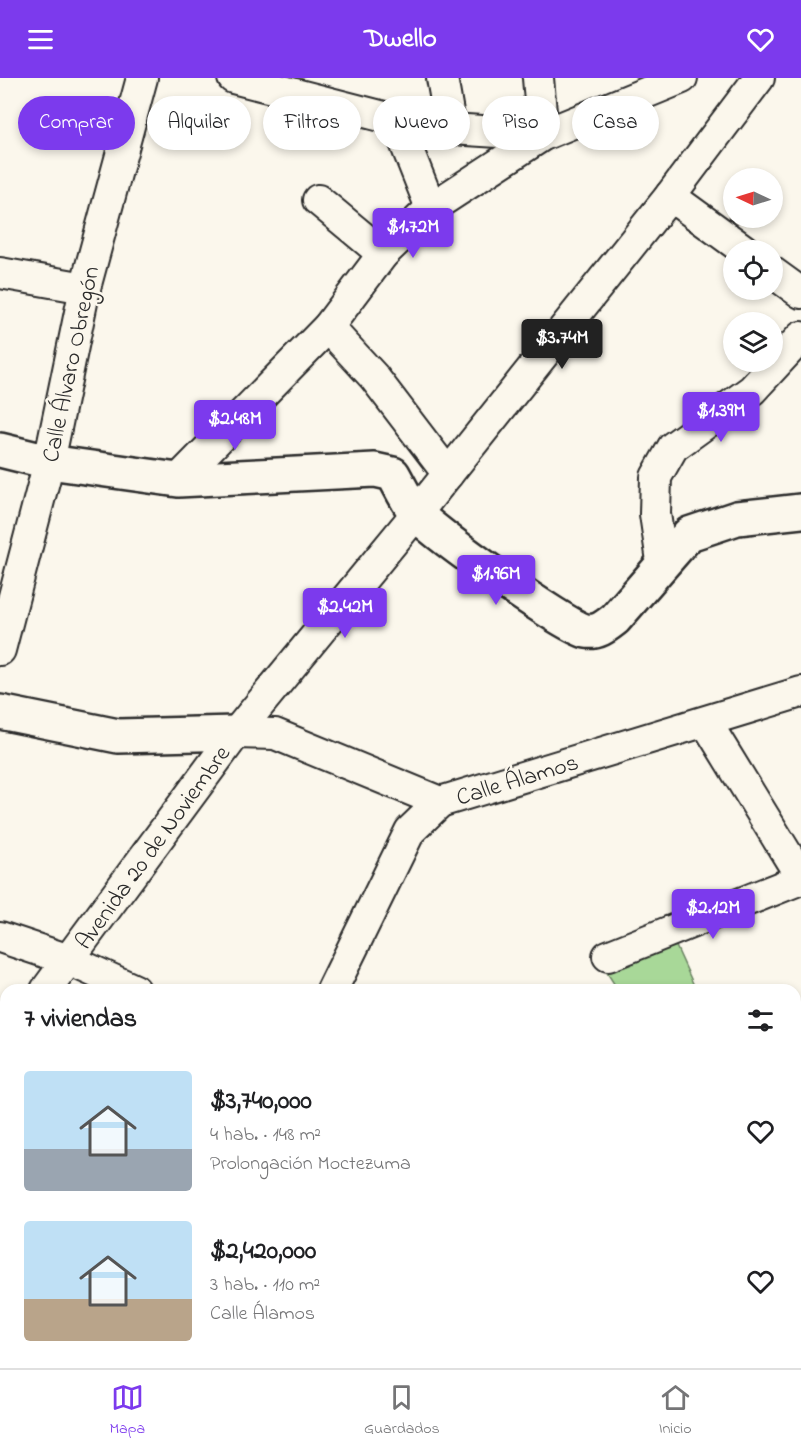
<!DOCTYPE html>
<html lang="es">
<head>
<meta charset="utf-8">
<style>
  :root { --surface:#fff; --page:#f2f2f2; --text:#202124; --muted:#757577; --line:#e0e0e0; --accent:#7c3aed }
  body { margin:0; font-family:"Indie Flower",sans-serif; background:var(--page); color:var(--text); height:100vh; display:flex; flex-direction:column; font-size:22px; white-space:nowrap }
  * { box-sizing:border-box; margin:0 }
  p { font-size:20px; color:var(--muted) }
  .icon { flex:none; width:33px; height:33px; fill:none; stroke:currentColor; stroke-width:2; stroke-linecap:round; stroke-linejoin:round }
  .map { position:relative; flex:1; overflow:hidden }
  .details { position:absolute; left:0px; top:906px; width:801px; height:384px; display:flex; flex-direction:column; background:var(--surface); border-radius:18px 18px 0 0; box-shadow:0 3px 9px #0003 }
  .details>* { flex:none }
  .banner { position:absolute; left:18px; top:18px; width:765px; height:54px; display:flex; gap:12px }
  .needle { width:39px; rotate:274deg }
  .buttons { position:absolute; left:723px; top:90px; display:grid; gap:12px }
  .buttons a { display:grid; place-items:center; width:60px; height:60px; border-radius:50%; background:var(--surface); box-shadow:0 3px 9px #0003; font-size:30px }
  .price { position:absolute; translate:-50% -51px; padding:0 14px; border-radius:6px; background:var(--accent); color:#fff; font-size:20px; line-height:39px; filter:drop-shadow(0 2px 3px #0008) }
  .price::after { content:''; position:absolute; left:50%; top:36px; width:18px; height:14px; margin-left:-9px; background:inherit; clip-path:polygon(0 0,100% 0,50% 100%) }
  .price.on { background:#222; color:#fff }
  ul { padding:0; list-style:none }
  li { display:flex; align-items:center; gap:18px; height:150px; padding:0 24px }
  li span { display:grid; place-items:center; flex:none; width:168px; height:120px; border-radius:6px; color:#555 }
  li>.icon { margin-inline-start:auto }
  span .icon { width:72px; height:72px; fill:#fffc; stroke-width:1 }
  li b { font-size:26px }
  h2 { display:flex; justify-content:space-between; align-items:center; height:72px; padding:0 24px; font-size:26px }
  .tag { padding:0 21px; border-radius:27px; background:var(--surface); box-shadow:0 3px 9px #0003; font-size:21px; line-height:54px }
  .tag.on { background:var(--accent); color:#fff }
  header { display:flex; justify-content:space-between; align-items:center; height:78px; padding:0 24px; background:var(--accent); color:#fff; font-size:27px; font-weight:700 }
  .menu { display:flex; justify-content:space-around; align-items:center; height:84px; border-top:2px solid var(--line); background:var(--surface); font-size:16px; color:var(--muted) }
  .menu a { display:grid; justify-items:center; gap:3px }
  .menu .on { color:var(--accent) }
  .map>svg:first-child { display:block }
</style>
</head>
<body>
<header><svg class="icon" aria-label="menu" viewBox="0 0 24 24"><path d="M4 6h16M4 12h16M4 18h16"/></svg>Dwello<svg class="icon" aria-label="heart" viewBox="0 0 24 24"><path d="M12 20l-8-8c-3-5 5-10 8-4 3-6 11-1 8 4z"/></svg></header>
<div class="map">
<svg width="801" height="1290" viewBox="0 0 801 1290">
  <rect width="100%" height="100%" fill="#fbf7ec"/>
  <filter id="ink" filterUnits="userSpaceOnUse"><feTurbulence type="fractalNoise" baseFrequency=".0167" numOctaves="2"/><feDisplacementMap in="SourceGraphic" scale="12" xChannelSelector="R" yChannelSelector="G"/><feConvolveMatrix kernelMatrix="1 2 1 2 8 2 1 2 1" color-interpolation-filters="sRGB"/></filter>
  <g filter="url(#ink)">
    <g fill="#a8d898" stroke="#6a8262" stroke-width="1.5">
      <path d="M675,866L696,912H618L604,890Z"/>
      <path d="M795,1157L801,1174V1290H0V1219L6,1217V1284H795Z"/>
    </g>
    <g fill="none" stroke-linecap="round" stroke-linejoin="round">
      <defs>
        <g id="minor">
          <path d="M233,0L396,42L451,51L543,57L538,0"/>
          <path d="M442,0L451,51"/>
          <path d="M396,42L431,130"/>
          <path d="M670,118L744,172"/>
          <path d="M318,122L383,176"/>
          <path d="M772,194L801,215"/>
          <path d="M0,195L85,210"/>
          <path d="M328,249L374,299L448,396"/>
          <path d="M178,402L328,249L383,176L431,130L543,57L682,0"/>
          <path d="M662,483L655,436L656,399L673,369L752,312L801,259"/>
          <path d="M0,572L49,384L85,210L142,0"/>
          <path d="M706,644L801,799"/>
          <path d="M236,655L275,656L440,724L801,614"/>
          <path d="M0,859L69,882L135,912"/>
          <path d="M608,878L801,801"/>
          <path d="M46,912L236,655L416,436L670,118L759,0"/>
          <path d="M332,912L410,753L440,724"/>
          <path d="M0,973L6,965"/>
          <path d="M795,1015L801,1012"/>
          <path d="M0,1031L6,1034"/>
          <path d="M795,1119L801,1134"/>
          <path d="M0,1155L6,1154"/>
        </g>
        <g id="major">
          <path d="M0,372L49,384L178,402L375,392L393,396C400,408 407,424 416,435C430,453 567,550 586,553C598,555 606,548 615,541L689,456L737,440L801,433"/>
          <path d="M0,634L118,658L236,655"/>
        </g>
      </defs>
      <use href="#minor" stroke="#2b2b2b" stroke-width="34"/>
      <use href="#major" stroke="#2b2b2b" stroke-width="38"/>
      <use href="#minor" stroke="#fbf7ec" stroke-width="30"/>
      <use href="#major" stroke="#fbf7ec" stroke-width="33"/>
    </g>
  </g>
  <g text-anchor="middle" stroke-width="5" stroke-linejoin="round" paint-order="stroke">
    <g font-size="24" fill="#2b2b2b" stroke="#fbf7ec">
      <text transform="translate(70 286) rotate(-78)" y="8">Calle Álvaro Obregón</text>
      <text transform="translate(517 701) rotate(-17)" y="8">Calle Álamos</text>
      <text transform="translate(152 769) rotate(-54)" y="8">Avenida 20 de Noviembre</text>
    </g>
  </g>
</svg>
<div class="buttons">
<a><svg class="needle" viewBox="-14 -14 28 28"><path d="M0-13l5 13h-10z" fill="#e53935"/><path d="M0 13l5-13h-10z" fill="#757577"/></svg></a>
<a><svg class="icon" aria-label="locate" viewBox="0 0 24 24"><circle cx="12" cy="12" r="6"/><path d="M12 2v4M12 18v4M2 12h4M18 12h4"/></svg></a>
<a><svg class="icon" aria-label="layers" viewBox="0 0 24 24"><path d="M12 4l9 5-9 5-9-5zM3 14l9 5 9-5"/></svg></a>
</div>
<b class="price" style="left:413px;top:181px">$1.72M</b>
<b class="price on" style="left:562px;top:292px">$3.74M</b>
<b class="price" style="left:721px;top:365px">$1.39M</b>
<b class="price" style="left:235px;top:373px">$2.48M</b>
<b class="price" style="left:496px;top:528px">$1.96M</b>
<b class="price" style="left:345px;top:561px">$2.42M</b>
<b class="price" style="left:713px;top:862px">$2.12M</b>
<div class="banner">
<a class="tag on">Comprar</a>
<a class="tag">Alquilar</a>
<a class="tag">Filtros</a>
<a class="tag">Nuevo</a>
<a class="tag">Piso</a>
<a class="tag">Casa</a>
</div>
<section class="details">
<h2>7 viviendas<svg class="icon" aria-label="filters" viewBox="0 0 24 24"><path d="M4 7h16M4 17h16"/><circle cx="9" cy="7" r="2"/><circle cx="15" cy="17" r="2"/></svg></h2>
<ul>
<li><span style="background:linear-gradient(#bfe0f5 65%,#9aa5b1 0)"><svg class="icon" aria-label="home" viewBox="0 0 24 24"><path d="M3 11l9-7 9 7M6 9v11h12V9"/></svg></span><div><b>$3,740,000</b><p>4 hab. · 148 m²</p><p>Prolongación Moctezuma</p></div><svg class="icon" aria-label="heart" viewBox="0 0 24 24"><path d="M12 20l-8-8c-3-5 5-10 8-4 3-6 11-1 8 4z"/></svg></li>
<li><span style="background:linear-gradient(#bfe0f5 65%,#b9a48a 0)"><svg class="icon" aria-label="home" viewBox="0 0 24 24"><path d="M3 11l9-7 9 7M6 9v11h12V9"/></svg></span><div><b>$2,420,000</b><p>3 hab. · 110 m²</p><p>Calle Álamos</p></div><svg class="icon" aria-label="heart" viewBox="0 0 24 24"><path d="M12 20l-8-8c-3-5 5-10 8-4 3-6 11-1 8 4z"/></svg></li>
</ul>
</section>
</div>
<nav class="menu">
<a class="on"><svg class="icon" aria-label="map" viewBox="0 0 24 24"><path d="M3 6l6-2 6 2 6-2v14l-6 2-6-2-6 2zM9 4v14M15 6v14"/></svg>Mapa</a>
<a><svg class="icon" aria-label="saved" viewBox="0 0 24 24"><path d="M7 4h10v16l-5-4-5 4z"/></svg>Guardados</a>
<a><svg class="icon" aria-label="home" viewBox="0 0 24 24"><path d="M3 11l9-7 9 7M6 9v11h12V9"/></svg>Inicio</a>
</nav>
</body>
</html>
